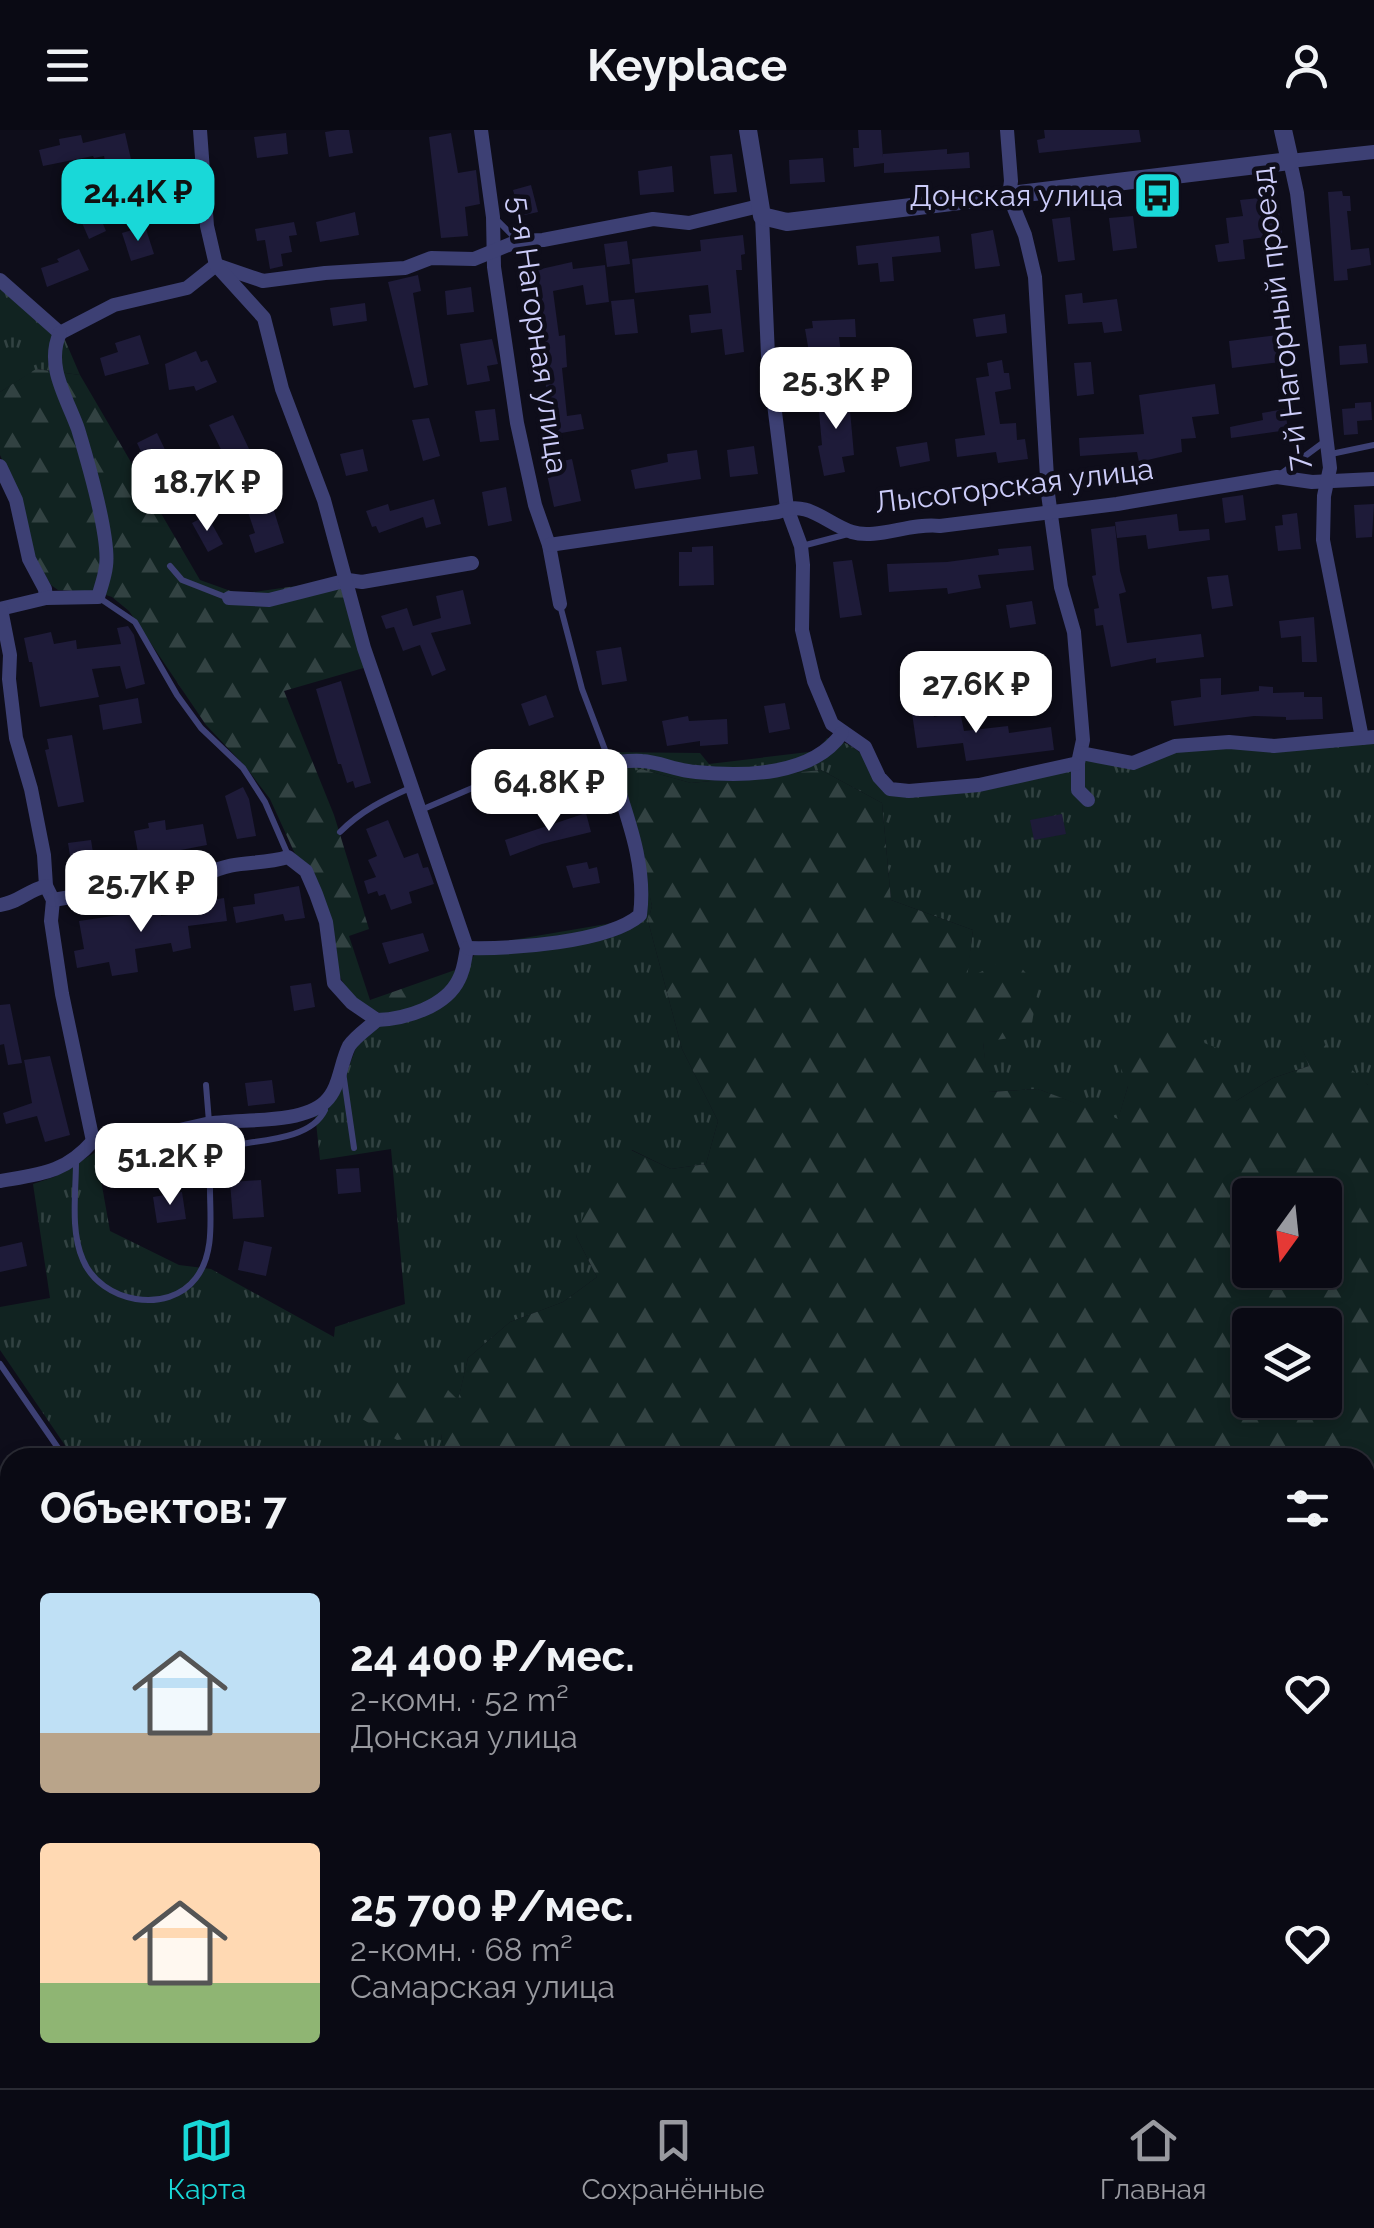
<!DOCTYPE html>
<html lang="ru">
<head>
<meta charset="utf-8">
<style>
  :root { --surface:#0a0a14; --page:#181822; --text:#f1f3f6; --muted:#999aa0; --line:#2a2b34; --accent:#19d8d8 }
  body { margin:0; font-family:Raleway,sans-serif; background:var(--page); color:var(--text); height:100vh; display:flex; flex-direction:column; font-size:38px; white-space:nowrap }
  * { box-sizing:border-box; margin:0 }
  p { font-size:32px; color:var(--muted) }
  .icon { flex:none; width:55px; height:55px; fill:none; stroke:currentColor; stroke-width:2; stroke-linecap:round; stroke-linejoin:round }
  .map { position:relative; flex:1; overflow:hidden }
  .details { position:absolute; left:0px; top:1318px; width:1375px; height:642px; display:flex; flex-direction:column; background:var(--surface); border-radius:30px 30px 0 0; box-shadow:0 5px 15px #0003,0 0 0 2px var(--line) }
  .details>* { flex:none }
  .needle { width:65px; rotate:195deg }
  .buttons { position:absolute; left:1232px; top:1048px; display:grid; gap:20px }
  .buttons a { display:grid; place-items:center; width:110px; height:110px; border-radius:10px; background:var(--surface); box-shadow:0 5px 15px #0003,0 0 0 2px var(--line); font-size:50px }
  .price { position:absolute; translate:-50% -85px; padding:0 22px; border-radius:20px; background:#fff; color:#222; font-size:32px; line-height:65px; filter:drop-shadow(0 2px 5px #0008) }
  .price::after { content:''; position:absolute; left:50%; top:60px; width:30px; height:22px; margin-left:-15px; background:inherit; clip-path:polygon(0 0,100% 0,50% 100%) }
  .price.on { background:var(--accent); color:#111 }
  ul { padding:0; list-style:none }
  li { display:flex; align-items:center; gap:30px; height:250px; padding:0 40px }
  li span { display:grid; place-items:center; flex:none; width:280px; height:200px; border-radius:10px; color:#555 }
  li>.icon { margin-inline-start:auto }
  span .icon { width:120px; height:120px; fill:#fffc; stroke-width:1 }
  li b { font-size:42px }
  h2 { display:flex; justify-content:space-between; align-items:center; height:120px; padding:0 40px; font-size:42px }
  header { display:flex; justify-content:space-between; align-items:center; height:130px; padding:0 40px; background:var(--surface); font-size:45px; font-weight:700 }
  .tabs { display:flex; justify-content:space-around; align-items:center; height:140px; border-top:2px solid var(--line); background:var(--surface); font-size:28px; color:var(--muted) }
  .tabs a { display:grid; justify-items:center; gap:5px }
  .tabs .on { color:var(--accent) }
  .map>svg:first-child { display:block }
</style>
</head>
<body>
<header><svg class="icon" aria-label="menu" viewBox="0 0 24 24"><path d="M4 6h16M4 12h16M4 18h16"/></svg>Keyplace<svg class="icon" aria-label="person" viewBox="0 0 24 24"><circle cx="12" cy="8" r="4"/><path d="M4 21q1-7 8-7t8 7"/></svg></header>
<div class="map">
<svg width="1374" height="1958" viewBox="0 0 1374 1958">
  <defs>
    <pattern id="grass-tufts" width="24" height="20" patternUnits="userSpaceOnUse" patternTransform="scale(2.5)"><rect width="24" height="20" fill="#112321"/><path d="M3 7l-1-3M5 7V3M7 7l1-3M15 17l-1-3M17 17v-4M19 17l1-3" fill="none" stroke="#324242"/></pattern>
    <pattern id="forest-firs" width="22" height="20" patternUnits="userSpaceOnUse" patternTransform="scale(2.5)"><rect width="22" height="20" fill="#112321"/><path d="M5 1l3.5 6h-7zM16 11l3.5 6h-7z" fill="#324242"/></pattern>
  </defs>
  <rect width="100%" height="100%" fill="#0e0d1a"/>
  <g fill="url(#grass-tufts)">
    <path d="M0,156L35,190L65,210L80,245L37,239L0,262Z"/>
    <path d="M827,608C861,613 871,635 889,661L1072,638L1088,629L1134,637L1176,620L1374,611V955H1368L1296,901L1309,936L1273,948L1236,971L1128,956L1118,990L1038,959L988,962L983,912L966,850L973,800L891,770L882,673L821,640L691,653L641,639L640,716L652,776L648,791L682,919L718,991L706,1034L671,1039L632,1020L576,1106L597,1147L563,1172L510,1192L468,1228L458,1271L441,1304L445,1327H73L0,1220V1177L50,1168L33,1054L54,1047L96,1022L110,1101L179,1135L211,1139L334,1207L335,1197L405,1174L391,1019L320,1030L315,983L341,958L357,915L372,900L468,835L475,824L489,814L624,791L634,783C643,727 616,674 597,622L700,623L709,634L817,621Z"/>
    <path d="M1374,1477V1605L1365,1618V1483Z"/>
    <path d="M10,1627V1950H1365V1755L1374,1752V1958H0V1633Z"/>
  </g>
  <g fill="url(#forest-firs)" fill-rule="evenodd">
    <path d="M36,239L80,245L200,450L239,464L331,451L337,446L367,537L284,561L334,685L369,799L349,806L370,870L458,839C451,870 412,878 386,886L355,871L341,849L296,726L270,669L245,636L206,595L129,481L112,467L97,462L58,460L51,455L35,427L20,368L0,325V262Z"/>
    <path d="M641,639L691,653L821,640L882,673L891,770L973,800L967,849L1011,826L1038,857L1030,905L983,912L989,962L1038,959L1118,989L1128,956L1118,931L1144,899L1179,903L1217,918L1236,971L1273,948L1309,936L1295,901L1312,902L1368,955H1374V1477L1365,1483V1328L445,1327L441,1304L397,1310L359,1287L354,1264L368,1247L436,1248L458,1270L468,1228L510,1192L563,1172L597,1147L576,1106L594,1054L631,1020L671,1039L706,1034L718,991L682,919L648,791L652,776L622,644ZM1250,1065H1325V1140H1250ZM1250,1195H1325V1270H1250Z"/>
    <path d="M1374,1605V1752L1365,1755V1618Z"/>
  </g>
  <g fill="#1e1b39">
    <path d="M337,0H349L353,23L329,27L325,2Z"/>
    <path d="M858,0H881L883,27V24L947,19V24L969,22L970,38L884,43V33L854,37L853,18H859Z"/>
    <path d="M1044,0H1139L1141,12L1039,23L1037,10L1045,8Z"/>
    <path d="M125,3L133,38L108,44L104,26L94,28L93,26L43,36L39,20L60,15L59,9L81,5L83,13Z"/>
    <path d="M286,3L288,24L257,28L254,7Z"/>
    <path d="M451,3L458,43L476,40L480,74L465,77L468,106L441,108L429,7Z"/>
    <path d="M732,24L737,62L714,64L710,26Z"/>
    <path d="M823,28L825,52L790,54L789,30Z"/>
    <path d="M672,36L674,62L640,65L638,41Z"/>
    <path d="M531,55L538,82L520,86L513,60Z"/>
    <path d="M1342,61L1343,66H1350L1351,81H1347L1351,120L1369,118L1371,135L1347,139L1348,150L1334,151L1328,62Z"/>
    <path d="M91,62L99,90L101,89L106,101L89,109L79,86L75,87L69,69Z"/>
    <path d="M1259,68L1261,83L1279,81L1282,105L1243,110L1245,129L1218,132L1215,115L1229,113L1226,88L1243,86L1240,70Z"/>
    <path d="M355,82L359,105L320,112L316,92Z"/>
    <path d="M1133,86L1137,118L1113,121L1109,88Z"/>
    <path d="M1070,87L1075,130L1058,132L1052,89Z"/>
    <path d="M294,92L297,105L289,106L292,122L281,124L283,136L270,139L265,110L257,111L255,99Z"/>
    <path d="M145,96L154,124L131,131L122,103Z"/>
    <path d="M993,100L1000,136L975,139L971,104Z"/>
    <path d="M743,105L745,124L741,125L742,140H736L744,222L725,225L722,199L691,203L689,185L711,183L708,155L635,163L632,129L701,121L700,110Z"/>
    <path d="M939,106L941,122L892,127L894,151L880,152L878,133L858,135L856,116Z"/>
    <path d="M627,111L630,134L607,137L604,114Z"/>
    <path d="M79,119L89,140L47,157L41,138L59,132L57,129Z"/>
    <path d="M572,132L573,139L605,135L609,172L586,175L583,155L553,161L559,206L565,205L567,237L562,238L567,286L581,284L584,299L550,305L540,184L535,161L524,163L519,144Z"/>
    <path d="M418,145L421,161L413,163L428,255L414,258L388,152Z"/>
    <path d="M471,157L474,182L447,185L445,161Z"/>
    <path d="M1082,163L1083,173L1117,169L1122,201L1104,203L1102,192L1068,194L1065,165Z"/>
    <path d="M634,169L638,203L615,205L611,171Z"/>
    <path d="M365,173L367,191L333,196L330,178Z"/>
    <path d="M1005,184L1007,203L976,207L973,189Z"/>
    <path d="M855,189L856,207H839L841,223L810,228L805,199L813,198L812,191Z"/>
    <path d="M140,205L149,234L105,246L100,228L118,222L115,213Z"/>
    <path d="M1278,205L1281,232L1232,238L1229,211Z"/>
    <path d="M492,209L498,234L487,236L490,251L467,255L460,214Z"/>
    <path d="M1366,214L1368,233L1340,235L1339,216Z"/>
    <path d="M196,221L201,232L207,230L217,252L196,261L194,256L169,260L165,234Z"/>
    <path d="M1002,230L1004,243H1009L1011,259L995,262L1000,294L1016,293L1017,310L1025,309L1028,329L998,333L996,322L957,327L955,309L985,305L976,248L989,246L987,233Z"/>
    <path d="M1091,232L1094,264L1077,266L1074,233Z"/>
    <path d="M1215,254L1219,284L1192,287L1196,308L1181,309L1182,322L1139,332L1137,322L1080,326L1079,308L1144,304L1139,265Z"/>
    <path d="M848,258L854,325L842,327L845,342L824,346L818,316L822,315L818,271L835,269L834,260Z"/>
    <path d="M1371,272L1372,290L1357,291L1358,304L1344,305L1342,279L1355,278V273Z"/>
    <path d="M495,279L499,310L480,312L475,281Z"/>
    <path d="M1285,279L1288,300L1231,308L1230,297L1263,290L1262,283Z"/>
    <path d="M233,285L266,355L284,413L255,423L249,405L255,403L243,367L222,376L215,359L236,350L209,295Z"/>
    <path d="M429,288L440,326L423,331L412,290Z"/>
    <path d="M157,303L169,328L149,338L137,313Z"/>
    <path d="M927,312L930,331L900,337L896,317Z"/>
    <path d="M754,316L758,344L730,347L727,320Z"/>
    <path d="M363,319L368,341L346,346L340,324Z"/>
    <path d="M697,320L701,349L635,359L631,340L668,332L667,324Z"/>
    <path d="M572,329L581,371L554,377L545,335Z"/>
    <path d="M506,357L512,391L488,396L482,362Z"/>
    <path d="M1243,365L1246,390L1225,393L1222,368Z"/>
    <path d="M434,369L441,394L426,398L423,387L379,403L376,396L372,397L366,381L388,374L390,381Z"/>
    <path d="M1374,374L1372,407L1356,408L1354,375Z"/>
    <path d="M1297,383L1301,419L1278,421L1275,396L1283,395L1282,385Z"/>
    <path d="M1177,384L1179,401L1209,399L1210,410L1148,419L1146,405L1117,408L1115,392Z"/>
    <path d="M207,385L223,414L208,422L192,393Z"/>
    <path d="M1115,396L1120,441L1126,462L1119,464L1127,513L1201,504L1204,527L1156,533V528L1111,537L1103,495L1096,496L1094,479L1099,478L1092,446L1096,445L1091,399Z"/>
    <path d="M713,416L714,455L679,456V422H692V417Z"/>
    <path d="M1031,416L1034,440L978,445L981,458L948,464L947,458L889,462L887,434L947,432L999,425L998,419Z"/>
    <path d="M852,430L862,485L840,488L833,432Z"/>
    <path d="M1228,445L1233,476L1212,479L1207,447Z"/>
    <path d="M463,460L471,494L431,503L446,540L432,546L420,515L403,521L394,497L386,499L381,486L407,478L413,496L441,488L436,466Z"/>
    <path d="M1032,471L1036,494L1010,498L1006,475Z"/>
    <path d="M1314,487L1317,532H1302L1301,506L1281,508L1279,491Z"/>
    <path d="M128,496L134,505L145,554L126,559L120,536L92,539L99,567L40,577L32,532H29L24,508L51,502L54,514L76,510L77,519L121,514L117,498Z"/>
    <path d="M621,517L627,551L602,555L596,521Z"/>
    <path d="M1221,548V565L1259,561V556L1273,557V563L1304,562V567H1322L1323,589L1286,590V587L1254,586L1174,596L1171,571L1201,567L1200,549Z"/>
    <path d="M341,551L371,653L355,658L353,651L347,653L341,634H338L316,559Z"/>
    <path d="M546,565L554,587L529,596L521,574Z"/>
    <path d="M138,568L142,593L103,600L99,575Z"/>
    <path d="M785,573L790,599L769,603L764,576Z"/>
    <path d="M932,574L934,587L960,581L964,601L1008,596L1009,603L1051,597L1054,620L966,631L963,613L917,618L911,576Z"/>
    <path d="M688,586L689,591L727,589L728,614L700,616V611L667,616L662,591Z"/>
    <path d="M72,605L84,672L58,677L45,620L49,619L47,609Z"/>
    <path d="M562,627L570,655L550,661L542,632Z"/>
    <path d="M243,657L249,669L256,706L237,709L225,666Z"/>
    <path d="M586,683L591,702L542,714L510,726L505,710Z"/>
    <path d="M1062,684L1066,704L1034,710L1030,690Z"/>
    <path d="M165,690L166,700L203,694L207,715L139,728L134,701L149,698L148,693Z"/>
    <path d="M388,690L404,728L418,723L423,738L428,737L434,754L409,762L412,773L391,780L385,764L379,766L377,761L368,764L364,751L376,747L368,730L377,726L366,699Z"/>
    <path d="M91,710L95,735L72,739L68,713Z"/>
    <path d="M587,732L589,739L597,737L600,753L573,758L566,736Z"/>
    <path d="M299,756L305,788L285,791L283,784L236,793L233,777L255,774L254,764Z"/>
    <path d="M224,768L227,791L188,796L191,818L173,822L171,813L135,819L138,842L112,846L109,832L77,838L74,821L84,819L79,791L160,779L161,786L196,781L195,773Z"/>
    <path d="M423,803L429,821L389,834L382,813Z"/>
    <path d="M311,853L315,877L294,881L290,856Z"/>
    <path d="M10,874L22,933L8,935L4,914L0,915V875Z"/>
    <path d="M50,926L70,1005L45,1012L37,986L6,994L3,983L32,973L24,930Z"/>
    <path d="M272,950L275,973L248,976L245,953Z"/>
    <path d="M359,1038L361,1062L338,1064L336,1039Z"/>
    <path d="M261,1050L264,1087L233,1089L230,1052Z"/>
    <path d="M182,1062L186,1089L157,1093L153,1067Z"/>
    <path d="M244,1111L272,1117L266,1146L238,1140Z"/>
    <path d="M22,1112L27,1136L0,1142V1117Z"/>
  </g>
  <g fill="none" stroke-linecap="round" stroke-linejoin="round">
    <g stroke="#3d4074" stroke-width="6">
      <path d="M494,87L517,110"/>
      <path d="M1331,324L1374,315"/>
      <path d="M1278,346L1324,312"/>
      <path d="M802,416L848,404"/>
      <path d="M170,436L182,450L228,468"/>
      <path d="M98,467L135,492L177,565L201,598L243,638L265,672L288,725"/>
      <path d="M560,475L582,559L610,633"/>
      <path d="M421,680L498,647L493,622"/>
      <path d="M340,702C361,681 383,670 410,658"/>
      <path d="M343,942L354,1018"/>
      <path d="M206,955L209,992"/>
      <path d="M213,1025L222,1017C253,1010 310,1012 325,980L323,974"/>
      <path d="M76,1032C76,1062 70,1101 83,1130C101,1173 168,1185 196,1148C215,1123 210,1088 210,1059C209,1025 217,1025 190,999"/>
      <path d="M0,1234L65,1328"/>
      <path d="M0,1375L10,1389"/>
    </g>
    <g stroke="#3d4074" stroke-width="14">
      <path d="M481,0L493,87L494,137L517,293L535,375L549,415L560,474"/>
      <path d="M1007,0L1011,51L1009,66L1025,105L1035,147L1048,364L1061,457L1074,502L1083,610L1078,633V660L1088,670"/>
      <path d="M762,86L768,226L787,378L801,416L803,435L802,500L814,551L832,594L865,617L879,647L890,659L909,661L979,655L1078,633"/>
      <path d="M0,150L60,203"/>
      <path d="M60,203L114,175L187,158L216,135L263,151L325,143L405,138L431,128L474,129L518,111L543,110L653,89L689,93L759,76"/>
      <path d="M0,336L16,370L29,429L45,459L46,468"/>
      <path d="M549,415L778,382C808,369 825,393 852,402C876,410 912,392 940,396L1117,374L1277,347L1312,352L1374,349"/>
      <path d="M229,468L269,470L348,450L362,452L472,433"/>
      <path d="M0,479L46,468L98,467C101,457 105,446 106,436C110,408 87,329 78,299C67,268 45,236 60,203"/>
      <path d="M1,479L10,525L9,549L16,608L31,659L44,725L46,756L53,770L51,791L62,864L93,1011"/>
      <path d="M1362,608L1323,410L1324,366L1330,338L1297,63L1290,31L1374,22"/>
      <path d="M1081,623L1133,633L1175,616L1229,612L1274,616L1374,607"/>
      <path d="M53,770L207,744C235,729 259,736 288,727L306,741L316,764L326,792L334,853L352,873L377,890C405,889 446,877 459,849C464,840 465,828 467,818L364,518L324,370L282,259L264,188L216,135L207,96L200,0"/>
      <path d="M0,775C18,773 28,760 46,756"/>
      <path d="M467,818C510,819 608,813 640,785C647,732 625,682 610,633C620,632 631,630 642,631C660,632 677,641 696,642C743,647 813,646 842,603"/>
      <path d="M93,1011C132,1015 167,1002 206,994C238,988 301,995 325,972C340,958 340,934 349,916C355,907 368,898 377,890"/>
      <path d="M0,1051C41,1044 65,1043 93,1011"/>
      <path d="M0,1453L10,1447"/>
    </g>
    <path stroke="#3d4074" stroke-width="18" d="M748,0L762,86L787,92L1290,31L1283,0"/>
  </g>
  <defs>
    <symbol id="bus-square" viewBox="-11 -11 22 22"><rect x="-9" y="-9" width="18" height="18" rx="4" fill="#19d8d8" stroke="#0e0d1a"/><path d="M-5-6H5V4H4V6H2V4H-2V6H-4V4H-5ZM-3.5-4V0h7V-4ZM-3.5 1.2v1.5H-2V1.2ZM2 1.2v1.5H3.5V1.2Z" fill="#111"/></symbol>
  </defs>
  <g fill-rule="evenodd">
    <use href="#bus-square" x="1130" y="38" width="55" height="55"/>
  </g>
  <g text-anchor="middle" stroke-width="9" stroke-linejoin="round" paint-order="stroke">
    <g font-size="30" fill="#ccccf9" stroke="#0e0d1a" text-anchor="end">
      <text x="1123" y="76">Донская улица</text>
    </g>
    <g font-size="30" fill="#ccccf9" stroke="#0e0d1a">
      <text transform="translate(1280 189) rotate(-97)" y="10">7-й Нагорный проезд</text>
      <text transform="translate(538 205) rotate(82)" y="10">5-я Нагорная улица</text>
      <text transform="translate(1014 356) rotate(-7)" y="10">Лысогорская улица</text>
    </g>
  </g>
</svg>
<div class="buttons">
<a><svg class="needle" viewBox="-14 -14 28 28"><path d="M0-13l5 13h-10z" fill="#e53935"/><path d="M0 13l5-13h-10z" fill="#999aa0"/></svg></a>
<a><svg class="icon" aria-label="layers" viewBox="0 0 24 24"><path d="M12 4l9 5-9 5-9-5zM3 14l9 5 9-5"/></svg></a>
</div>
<b class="price on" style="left:138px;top:114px">24.4K ₽</b>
<b class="price" style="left:836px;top:302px">25.3K ₽</b>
<b class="price" style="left:207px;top:404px">18.7K ₽</b>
<b class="price" style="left:976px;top:606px">27.6K ₽</b>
<b class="price" style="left:549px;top:704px">64.8K ₽</b>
<b class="price" style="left:141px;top:805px">25.7K ₽</b>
<b class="price" style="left:170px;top:1078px">51.2K ₽</b>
<section class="details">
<h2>Объектов: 7<svg class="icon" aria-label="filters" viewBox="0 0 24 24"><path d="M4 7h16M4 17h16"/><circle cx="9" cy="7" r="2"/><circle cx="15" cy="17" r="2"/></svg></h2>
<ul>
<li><span style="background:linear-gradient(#bfe0f5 70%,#b9a48a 0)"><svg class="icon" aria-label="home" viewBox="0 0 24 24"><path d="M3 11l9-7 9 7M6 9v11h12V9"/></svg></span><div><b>24 400 ₽/мес.</b><p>2-комн. · 52 m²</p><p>Донская улица</p></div><svg class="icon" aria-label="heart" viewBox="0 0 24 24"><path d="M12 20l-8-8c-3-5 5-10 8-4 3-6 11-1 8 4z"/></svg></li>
<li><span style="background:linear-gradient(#ffd9b3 70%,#8fb573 0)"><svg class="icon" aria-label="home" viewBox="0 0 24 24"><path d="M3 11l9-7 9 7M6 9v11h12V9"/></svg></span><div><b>25 700 ₽/мес.</b><p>2-комн. · 68 m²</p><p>Самарская улица</p></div><svg class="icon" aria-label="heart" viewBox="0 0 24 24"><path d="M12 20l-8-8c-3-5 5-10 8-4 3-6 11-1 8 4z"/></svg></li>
</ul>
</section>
</div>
<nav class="tabs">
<a class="on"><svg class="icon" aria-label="map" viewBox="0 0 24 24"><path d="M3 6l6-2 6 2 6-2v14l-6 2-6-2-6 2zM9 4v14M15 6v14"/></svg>Карта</a>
<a><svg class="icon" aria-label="saved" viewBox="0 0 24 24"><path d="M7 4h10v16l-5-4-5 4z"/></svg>Сохранённые</a>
<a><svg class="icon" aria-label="home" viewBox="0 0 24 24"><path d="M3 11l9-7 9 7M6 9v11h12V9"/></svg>Главная</a>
</nav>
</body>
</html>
